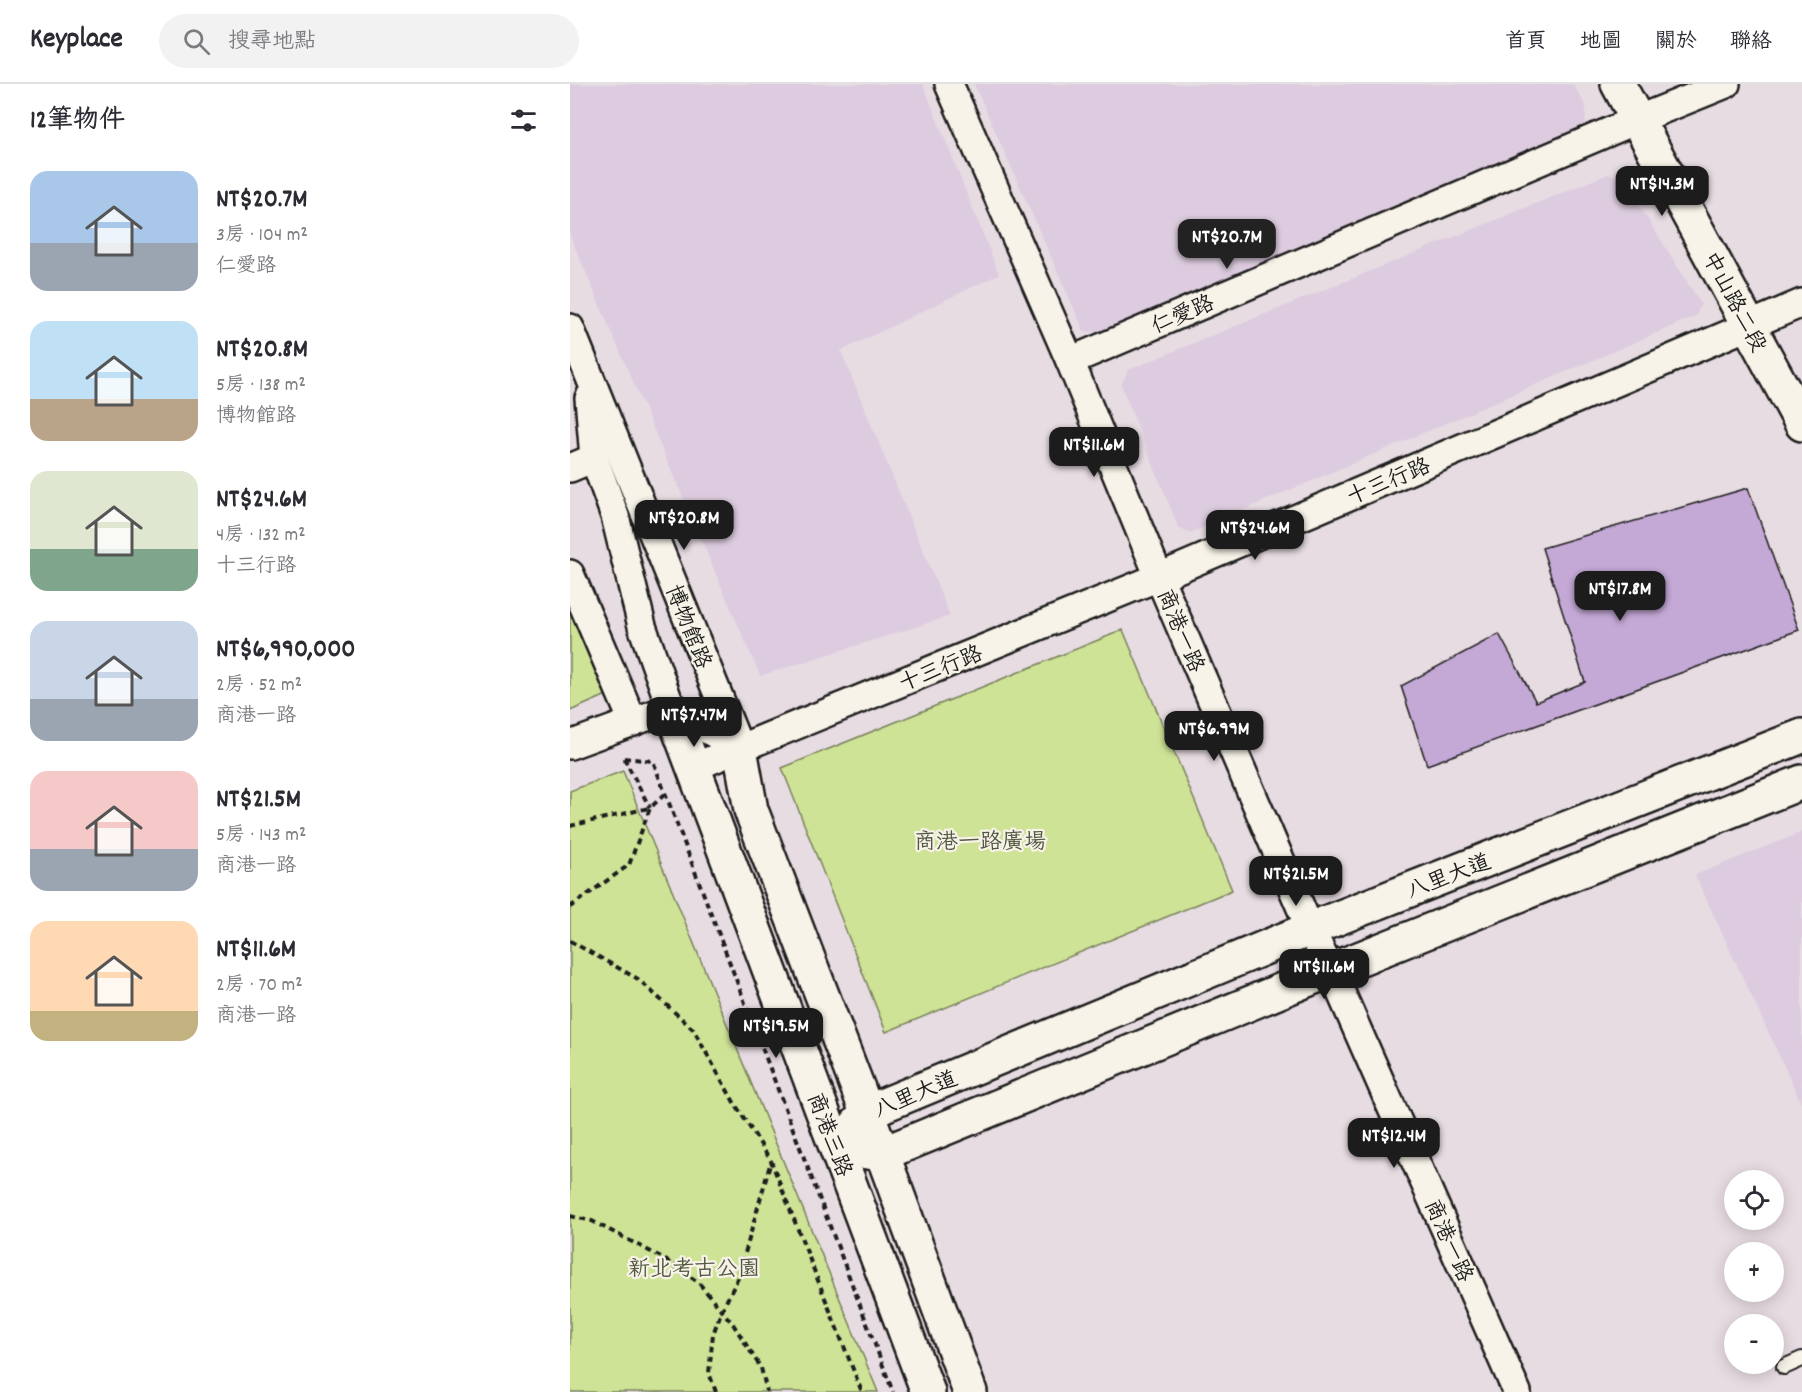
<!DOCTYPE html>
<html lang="zh-TW">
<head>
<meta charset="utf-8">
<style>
  :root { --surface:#fff; --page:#f2f2f3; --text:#2b2b33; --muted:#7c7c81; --line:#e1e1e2; --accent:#1c1c1c }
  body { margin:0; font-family:Dekko,"LXGW WenKai TC",sans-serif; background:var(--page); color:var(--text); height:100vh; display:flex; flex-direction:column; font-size:22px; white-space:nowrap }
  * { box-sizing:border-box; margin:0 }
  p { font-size:20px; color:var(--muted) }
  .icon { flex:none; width:33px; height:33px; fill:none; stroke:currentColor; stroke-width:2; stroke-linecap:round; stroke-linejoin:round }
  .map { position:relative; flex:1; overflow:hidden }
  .panel { display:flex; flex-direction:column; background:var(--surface); width:570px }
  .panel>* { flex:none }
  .buttons { position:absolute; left:1154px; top:1086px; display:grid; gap:12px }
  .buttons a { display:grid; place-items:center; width:60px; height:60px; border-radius:50%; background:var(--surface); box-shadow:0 3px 15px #0003; font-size:30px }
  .price { position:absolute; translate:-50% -51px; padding:0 14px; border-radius:12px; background:var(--accent); color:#fff; font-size:20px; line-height:39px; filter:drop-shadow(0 2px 3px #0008) }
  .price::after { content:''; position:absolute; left:50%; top:36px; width:18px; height:14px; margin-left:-9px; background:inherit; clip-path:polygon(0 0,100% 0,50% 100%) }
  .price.current { background:#222; color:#fff }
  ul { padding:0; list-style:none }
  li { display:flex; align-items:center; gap:18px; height:150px; padding:0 30px }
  li span { display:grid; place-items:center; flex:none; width:168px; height:120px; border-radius:18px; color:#555 }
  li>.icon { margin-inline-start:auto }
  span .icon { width:72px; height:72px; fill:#fffc; stroke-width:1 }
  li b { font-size:26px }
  h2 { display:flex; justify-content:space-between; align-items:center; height:72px; padding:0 30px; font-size:26px }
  header { display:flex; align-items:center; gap:36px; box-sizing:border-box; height:84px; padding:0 30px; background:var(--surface); border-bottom:2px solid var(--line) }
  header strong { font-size:28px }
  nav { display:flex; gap:33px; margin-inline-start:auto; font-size:21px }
  .search { width:420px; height:54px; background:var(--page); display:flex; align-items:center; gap:15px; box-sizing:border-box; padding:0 21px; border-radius:33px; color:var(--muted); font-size:22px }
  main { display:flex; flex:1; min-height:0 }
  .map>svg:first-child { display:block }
</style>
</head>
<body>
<header>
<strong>Keyplace</strong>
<div class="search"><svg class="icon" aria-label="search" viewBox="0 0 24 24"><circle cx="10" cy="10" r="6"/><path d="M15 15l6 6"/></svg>搜尋地點</div>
<nav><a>首頁</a><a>地圖</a><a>關於</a><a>聯絡</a></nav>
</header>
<main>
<section class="panel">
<h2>12筆物件<svg class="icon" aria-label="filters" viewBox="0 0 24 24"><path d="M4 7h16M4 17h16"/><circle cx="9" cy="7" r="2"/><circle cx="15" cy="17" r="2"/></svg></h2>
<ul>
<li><span style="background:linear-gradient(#a9c7e8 60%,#9aa5b1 0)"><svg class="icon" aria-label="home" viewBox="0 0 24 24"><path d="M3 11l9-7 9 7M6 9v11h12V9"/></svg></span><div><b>NT$20.7M</b><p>3房 · 104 m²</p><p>仁愛路</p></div></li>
<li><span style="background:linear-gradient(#bfe0f5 65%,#b9a48a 0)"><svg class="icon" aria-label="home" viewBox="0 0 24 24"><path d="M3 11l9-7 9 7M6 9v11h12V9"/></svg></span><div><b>NT$20.8M</b><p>5房 · 138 m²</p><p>博物館路</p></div></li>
<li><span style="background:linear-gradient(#dfe7d0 65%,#7fa58c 0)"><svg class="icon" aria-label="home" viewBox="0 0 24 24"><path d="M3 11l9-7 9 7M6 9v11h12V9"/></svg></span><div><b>NT$24.6M</b><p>4房 · 132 m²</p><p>十三行路</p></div></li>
<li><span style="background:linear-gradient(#c9d6e8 65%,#9aa5b1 0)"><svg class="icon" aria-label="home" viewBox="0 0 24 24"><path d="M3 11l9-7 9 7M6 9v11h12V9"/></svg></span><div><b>NT$6,990,000</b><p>2房 · 52 m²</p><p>商港一路</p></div></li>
<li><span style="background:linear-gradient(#f6c9c9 65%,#9aa5b1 0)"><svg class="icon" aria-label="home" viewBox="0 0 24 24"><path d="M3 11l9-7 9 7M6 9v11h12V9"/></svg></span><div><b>NT$21.5M</b><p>5房 · 143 m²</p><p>商港一路</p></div></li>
<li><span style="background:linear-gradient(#ffd9b3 75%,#c2b280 0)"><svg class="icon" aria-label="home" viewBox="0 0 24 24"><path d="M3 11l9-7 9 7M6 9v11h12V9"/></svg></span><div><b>NT$11.6M</b><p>2房 · 70 m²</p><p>商港一路</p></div></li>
</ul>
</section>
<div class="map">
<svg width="1232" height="1308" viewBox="0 0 1232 1308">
  <rect width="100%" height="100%" fill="#e8dce3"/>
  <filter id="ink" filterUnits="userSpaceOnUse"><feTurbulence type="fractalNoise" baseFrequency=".0167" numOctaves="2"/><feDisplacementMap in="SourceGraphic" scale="12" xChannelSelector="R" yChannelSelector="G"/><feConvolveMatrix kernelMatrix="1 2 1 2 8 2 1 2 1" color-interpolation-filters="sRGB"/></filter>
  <g filter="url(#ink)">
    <g fill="#ddccdf">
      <path d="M0,0H353L429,190L271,267L380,532L190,592L0,152Z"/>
      <path d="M404,0H1003L1016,22L1015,47L534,249L514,247Z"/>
      <path d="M1038,90L1052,94L1131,220L1126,232L620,449L608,443L551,301L558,286Z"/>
      <path d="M1232,748V1021L1125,791Z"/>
    </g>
    <g fill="#cfe397" stroke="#76805a" stroke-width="1.5">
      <path d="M0,512L39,610L0,627Z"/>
      <path d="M553,546L662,806L316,948L212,684Z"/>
      <path d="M53,687L308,1308H0V707Z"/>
    </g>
    <path fill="#c4a8d6" stroke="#1c1c1c" stroke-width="1.5" d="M1178,404L1229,546L857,681L831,602L929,550L966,618L1015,598L972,464Z"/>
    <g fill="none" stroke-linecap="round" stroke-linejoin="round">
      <defs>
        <path id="service" d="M1214,1283L1232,1275"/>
        <g id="minor">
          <path d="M379,0L500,277L1069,35L1156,0"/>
          <path d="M0,244L170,665"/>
          <path d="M500,277L589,493L740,845L761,886L947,1308"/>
          <path d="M19,314L24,374L45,432L72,542L101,624"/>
          <path d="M0,384L24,374"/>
          <path d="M0,490L63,638"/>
          <path d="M101,624L170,665"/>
          <path d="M0,661L101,624"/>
          <path d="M124,683L589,493L1232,219"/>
        </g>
        <g id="tertiary">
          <path d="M101,624L358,1308"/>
          <path d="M170,665L181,726L297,1028L400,1308"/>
          <path d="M267,1064L297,1028L740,845L1232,652"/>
          <path d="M267,1064L312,1070L761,886L1232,698"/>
        </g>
        <path id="secondary" d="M1048,0L1232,340"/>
      </defs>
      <use href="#service" stroke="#1c1c1c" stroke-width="18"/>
      <use href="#minor" stroke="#1c1c1c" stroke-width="32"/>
      <use href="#tertiary" stroke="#1c1c1c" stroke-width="38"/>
      <use href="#secondary" stroke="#1c1c1c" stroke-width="38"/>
      <g stroke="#1c1c1c" stroke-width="4" stroke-dasharray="6 4.5" stroke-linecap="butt">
        <path d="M54,674L83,677L323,1308"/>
        <path d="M54,674L80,724"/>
        <path d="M0,742L79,724"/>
        <path d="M0,823L59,781L80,724L96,709"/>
        <path d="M0,857L68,895L123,945L165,1020L201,1077L292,1308"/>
        <path d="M0,1132L22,1137L91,1173L128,1198L163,1240L191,1284L197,1308"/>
        <path d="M146,1308L139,1289L143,1250L152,1226L168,1194L201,1077"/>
      </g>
      <use href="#service" stroke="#f7f3e8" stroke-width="14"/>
      <use href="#minor" stroke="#f7f3e8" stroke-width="27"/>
      <use href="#tertiary" stroke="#f7f3e8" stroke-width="33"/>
      <use href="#secondary" stroke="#f7f3e8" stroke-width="33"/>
    </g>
  </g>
  <g text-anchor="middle" stroke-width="4.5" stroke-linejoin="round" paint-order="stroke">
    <g font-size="22" fill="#1c1c1c" stroke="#f7f3e8">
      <text transform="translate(1166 217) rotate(62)" y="8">中山路二段</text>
      <text transform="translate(612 229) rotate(-23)" y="8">仁愛路</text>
      <text transform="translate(818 396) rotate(-23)" y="8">十三行路</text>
      <text transform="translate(120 542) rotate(68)" y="8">博物館路</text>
      <text transform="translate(612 546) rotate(67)" y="8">商港一路</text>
      <text transform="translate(370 583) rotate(-22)" y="8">十三行路</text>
      <text transform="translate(878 791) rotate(-21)" y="8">八里大道</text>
      <text transform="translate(345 1009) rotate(-23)" y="8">八里大道</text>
      <text transform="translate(261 1050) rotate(69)" y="8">商港三路</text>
      <text transform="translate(880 1156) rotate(66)" y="8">商港一路</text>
    </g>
    <g font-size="22" fill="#525841" stroke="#f7f3e8">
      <text x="410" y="764">商港一路廣場</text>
      <text x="124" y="1191">新北考古公園</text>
    </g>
  </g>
</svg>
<div class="buttons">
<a><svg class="icon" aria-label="locate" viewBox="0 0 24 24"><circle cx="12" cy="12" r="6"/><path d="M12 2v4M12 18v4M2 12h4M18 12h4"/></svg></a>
<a>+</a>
<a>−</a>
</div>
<b class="price" style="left:1092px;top:133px">NT$14.3M</b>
<b class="price current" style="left:657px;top:186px">NT$20.7M</b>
<b class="price" style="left:524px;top:394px">NT$11.6M</b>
<b class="price" style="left:114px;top:467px">NT$20.8M</b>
<b class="price" style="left:685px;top:477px">NT$24.6M</b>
<b class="price" style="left:1050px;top:538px">NT$17.8M</b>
<b class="price" style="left:124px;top:664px">NT$7.47M</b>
<b class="price" style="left:644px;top:678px">NT$6.99M</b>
<b class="price" style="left:726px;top:823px">NT$21.5M</b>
<b class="price" style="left:754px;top:916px">NT$11.6M</b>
<b class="price" style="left:206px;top:975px">NT$19.5M</b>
<b class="price" style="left:824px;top:1085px">NT$12.4M</b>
</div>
</main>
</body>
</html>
